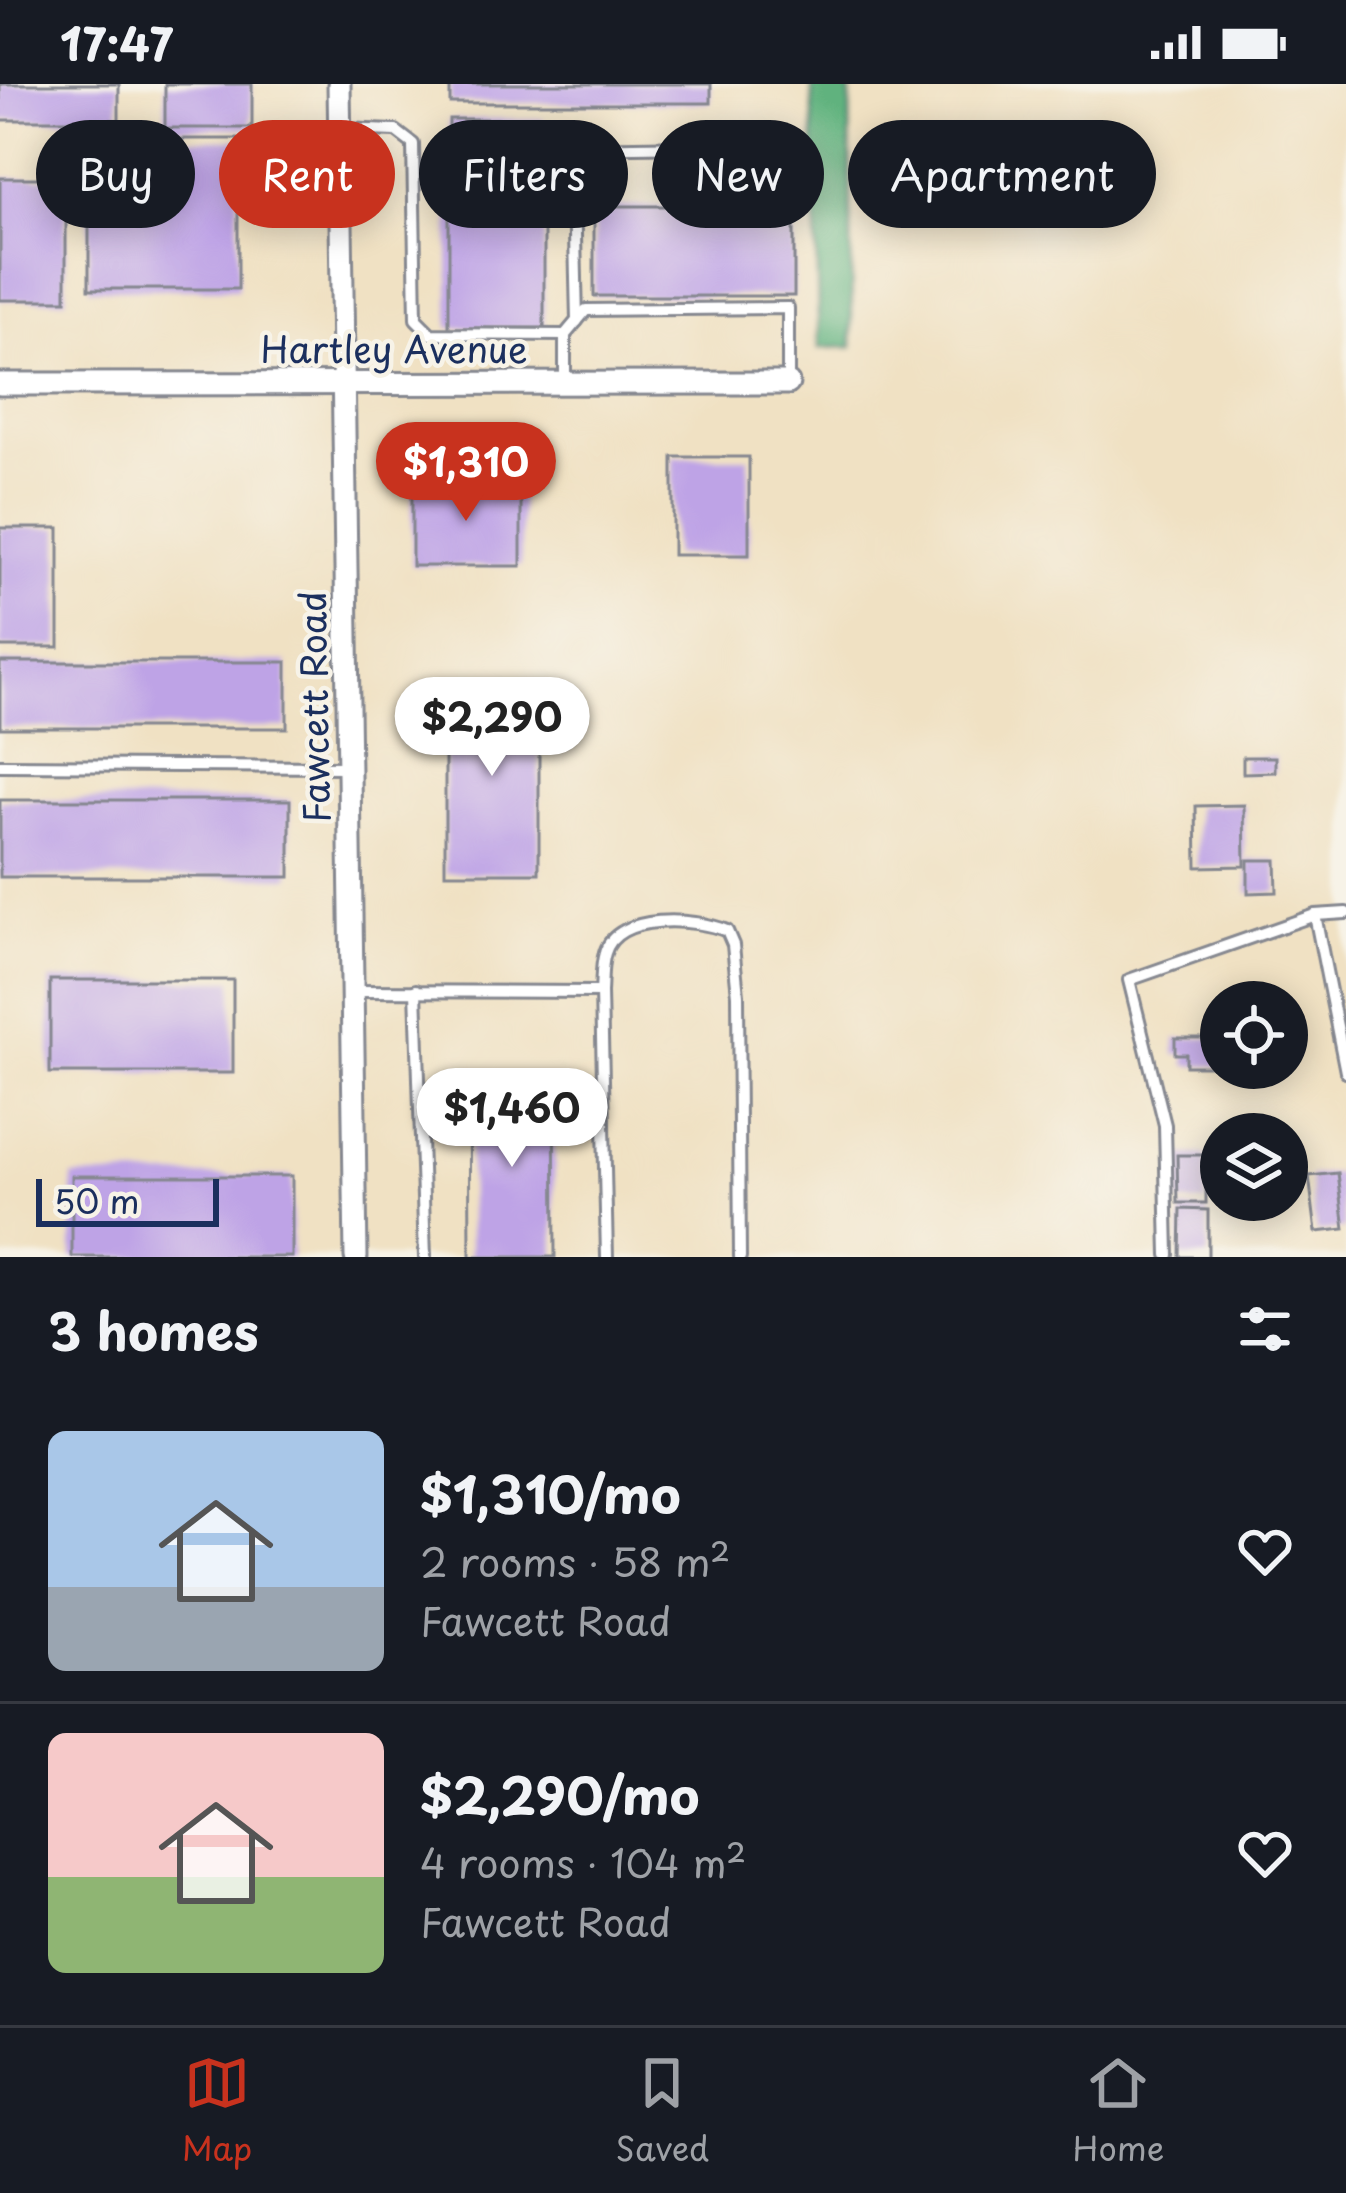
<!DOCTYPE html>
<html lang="en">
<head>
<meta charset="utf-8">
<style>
  :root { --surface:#171b24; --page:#242831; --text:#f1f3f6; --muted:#9ea1a6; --line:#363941; --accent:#c8321e }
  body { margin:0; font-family:"Playpen Sans",sans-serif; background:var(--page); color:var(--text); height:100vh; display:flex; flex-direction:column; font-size:45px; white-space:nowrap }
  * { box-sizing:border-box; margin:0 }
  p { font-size:39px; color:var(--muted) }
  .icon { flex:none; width:66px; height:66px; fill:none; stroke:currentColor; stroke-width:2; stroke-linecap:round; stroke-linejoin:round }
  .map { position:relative; height:1173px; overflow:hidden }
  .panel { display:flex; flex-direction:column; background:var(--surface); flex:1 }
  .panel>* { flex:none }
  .hud { position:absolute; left:36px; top:36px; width:1275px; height:108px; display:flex; gap:24px }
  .tools { position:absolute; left:1200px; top:897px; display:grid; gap:24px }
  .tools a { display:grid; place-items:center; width:108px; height:108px; border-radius:50%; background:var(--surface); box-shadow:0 6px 30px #0003; font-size:60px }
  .scale { position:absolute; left:36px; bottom:30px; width:183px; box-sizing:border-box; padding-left:12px; border:6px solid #1b2f5e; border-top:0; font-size:33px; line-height:42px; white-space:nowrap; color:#1b2f5e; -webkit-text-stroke:9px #f7f3e8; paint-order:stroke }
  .price { position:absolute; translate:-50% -102px; padding:0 27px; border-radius:42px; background:#fff; color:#222; font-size:39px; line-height:78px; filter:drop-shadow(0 3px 6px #0008) }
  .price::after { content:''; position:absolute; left:50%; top:72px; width:36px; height:27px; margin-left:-18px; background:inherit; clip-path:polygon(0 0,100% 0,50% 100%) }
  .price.on { background:var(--accent); color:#fff }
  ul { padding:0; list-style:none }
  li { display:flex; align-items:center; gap:36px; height:300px; padding:0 48px }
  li+li { border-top:3px solid var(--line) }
  li span { display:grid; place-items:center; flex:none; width:336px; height:240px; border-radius:18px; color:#555 }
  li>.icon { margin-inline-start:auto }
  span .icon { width:144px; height:144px; fill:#fffc; stroke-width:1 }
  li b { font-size:51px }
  h2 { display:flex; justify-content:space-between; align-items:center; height:144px; padding:0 48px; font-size:51px }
  .chip { padding:0 42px; border-radius:54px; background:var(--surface); box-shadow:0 6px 30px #0003; font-size:42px; line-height:108px }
  .chip.on { background:var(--accent); color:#fff }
  .status { display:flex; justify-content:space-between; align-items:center; height:84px; padding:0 60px; background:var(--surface); direction:ltr }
  .status svg { height:33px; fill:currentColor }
  .dock { display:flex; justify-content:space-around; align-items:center; height:168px; border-top:3px solid var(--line); background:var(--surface); font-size:33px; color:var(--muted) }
  .dock a { display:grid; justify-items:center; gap:6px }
  .dock .on { color:var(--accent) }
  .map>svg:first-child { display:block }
</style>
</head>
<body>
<div class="status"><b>17:47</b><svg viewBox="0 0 49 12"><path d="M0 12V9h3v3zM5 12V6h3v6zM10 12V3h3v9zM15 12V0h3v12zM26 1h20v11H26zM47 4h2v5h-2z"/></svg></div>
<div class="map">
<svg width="1346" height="1173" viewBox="0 0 1346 1173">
  <rect width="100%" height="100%" fill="#f7f3e8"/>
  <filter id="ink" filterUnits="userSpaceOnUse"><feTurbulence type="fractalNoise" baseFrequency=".00833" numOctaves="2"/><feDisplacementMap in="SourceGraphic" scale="24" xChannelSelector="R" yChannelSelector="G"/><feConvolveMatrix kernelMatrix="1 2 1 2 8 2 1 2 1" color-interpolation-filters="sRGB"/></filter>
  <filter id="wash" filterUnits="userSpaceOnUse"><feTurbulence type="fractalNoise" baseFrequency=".004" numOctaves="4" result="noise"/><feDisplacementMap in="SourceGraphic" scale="48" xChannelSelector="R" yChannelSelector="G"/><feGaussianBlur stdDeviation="2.7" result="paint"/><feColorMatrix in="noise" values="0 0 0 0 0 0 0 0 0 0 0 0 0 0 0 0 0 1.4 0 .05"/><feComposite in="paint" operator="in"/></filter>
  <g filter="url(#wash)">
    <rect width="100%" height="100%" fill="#f0e1c3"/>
    <path fill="#61b27e" stroke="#3e706e" stroke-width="3" d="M812,0H850L852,263L819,264Z"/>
    <g id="blocks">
      <g fill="#bea3e6">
        <rect x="0" y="0" width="119" height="36"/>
        <rect x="165" y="0" width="87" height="44"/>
        <rect x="450" y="0" width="261" height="19"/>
        <rect x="449" y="35" width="95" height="209"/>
        <rect x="89" y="55" width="149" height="150"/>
        <rect x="0" y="94" width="66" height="122"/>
        <rect x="594" y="122" width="200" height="90"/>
        <rect x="673" y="373" width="76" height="98"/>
        <rect x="412" y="399" width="109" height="83"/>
        <rect x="0" y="444" width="59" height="119"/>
        <rect x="0" y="578" width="287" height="66"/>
        <rect x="445" y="601" width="94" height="188"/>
        <path d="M1243,673H1275V688L1243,689Z"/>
        <rect x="0" y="716" width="290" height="77"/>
        <path d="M1244,721L1245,782L1197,783L1196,722Z"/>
        <path d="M1248,776H1276L1277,808L1248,809Z"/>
        <rect x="50" y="896" width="183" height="93"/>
        <path d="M1175,954H1221V982H1186V970H1175Z"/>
        <path d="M554,999L555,1173H470L469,1000Z"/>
        <path d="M1177,1071H1206V1119H1178Z"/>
        <path d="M1338,1089L1345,1145L1316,1148L1309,1092Z"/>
        <rect x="72" y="1092" width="220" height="81"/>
        <path d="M1181,1125L1208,1126V1173H1180Z"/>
      </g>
    </g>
  </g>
  <g filter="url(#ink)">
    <use href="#blocks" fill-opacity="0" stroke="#868890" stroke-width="3"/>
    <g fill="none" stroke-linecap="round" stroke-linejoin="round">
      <defs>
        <g id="lane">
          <path d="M340,45L396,47L413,60L416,235L431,250L565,251V299"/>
          <path d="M577,237L573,64L696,62"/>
          <path d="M565,251L586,226L788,224V298"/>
          <path d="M0,681L349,683"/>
          <path d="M1315,831L1346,988"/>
          <path d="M416,906L425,1173"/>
          <path d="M352,907L601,908"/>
          <path d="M1168,1171L1165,1041L1129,896L1315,831L1346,829"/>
          <path d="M607,1173L601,908C602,896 601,881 605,869C617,828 696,834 727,847L733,861L738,911L740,1173"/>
        </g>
        <g id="street">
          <path d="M339,0L356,1173"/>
          <path d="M0,300L788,299"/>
        </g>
      </defs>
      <use href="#lane" stroke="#868890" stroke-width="16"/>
      <use href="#street" stroke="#868890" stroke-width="27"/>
      <use href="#lane" stroke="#fff" stroke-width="10"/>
      <use href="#street" stroke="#fff" stroke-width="21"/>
    </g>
  </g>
  <g text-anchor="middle" stroke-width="9" stroke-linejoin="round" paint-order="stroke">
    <g font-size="36" fill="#1b2f5e" stroke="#f7f3e8">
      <text x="394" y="279">Hartley Avenue</text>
      <text transform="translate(315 623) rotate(-91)" y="13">Fawcett Road</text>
    </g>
  </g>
</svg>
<div class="tools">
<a><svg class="icon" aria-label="locate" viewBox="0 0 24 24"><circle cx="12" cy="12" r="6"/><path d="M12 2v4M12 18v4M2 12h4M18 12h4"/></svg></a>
<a><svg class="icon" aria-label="layers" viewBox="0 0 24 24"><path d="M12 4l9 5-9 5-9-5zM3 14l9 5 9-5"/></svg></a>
</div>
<div class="scale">50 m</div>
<b class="price on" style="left:466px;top:440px">$1,310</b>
<b class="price" style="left:492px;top:695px">$2,290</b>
<b class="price" style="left:512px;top:1086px">$1,460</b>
<div class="hud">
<a class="chip">Buy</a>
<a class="chip on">Rent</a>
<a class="chip">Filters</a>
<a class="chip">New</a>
<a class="chip">Apartment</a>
</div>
</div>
<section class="panel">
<h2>3 homes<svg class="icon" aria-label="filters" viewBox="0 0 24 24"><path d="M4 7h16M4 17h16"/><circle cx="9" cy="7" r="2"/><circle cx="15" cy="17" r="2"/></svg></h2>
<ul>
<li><span style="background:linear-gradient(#a9c7e8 65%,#9aa5b1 0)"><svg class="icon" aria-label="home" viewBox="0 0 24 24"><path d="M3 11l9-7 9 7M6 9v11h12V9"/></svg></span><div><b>$1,310/mo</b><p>2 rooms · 58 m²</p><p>Fawcett Road</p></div><svg class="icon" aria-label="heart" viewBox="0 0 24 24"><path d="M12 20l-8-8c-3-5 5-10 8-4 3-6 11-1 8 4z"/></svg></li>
<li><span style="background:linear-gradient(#f6c9c9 60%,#8fb573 0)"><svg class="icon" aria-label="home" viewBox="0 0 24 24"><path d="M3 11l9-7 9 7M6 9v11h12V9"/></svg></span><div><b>$2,290/mo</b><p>4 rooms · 104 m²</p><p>Fawcett Road</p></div><svg class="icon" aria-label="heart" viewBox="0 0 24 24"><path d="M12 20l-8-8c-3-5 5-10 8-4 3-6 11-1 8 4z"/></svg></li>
</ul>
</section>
<nav class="dock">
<a class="on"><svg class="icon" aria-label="map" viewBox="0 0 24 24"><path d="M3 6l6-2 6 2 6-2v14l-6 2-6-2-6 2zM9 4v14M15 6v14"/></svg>Map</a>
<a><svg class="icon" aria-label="saved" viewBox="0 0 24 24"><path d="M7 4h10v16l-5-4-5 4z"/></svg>Saved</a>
<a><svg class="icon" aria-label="home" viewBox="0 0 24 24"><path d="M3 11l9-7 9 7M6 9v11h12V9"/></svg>Home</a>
</nav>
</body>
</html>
